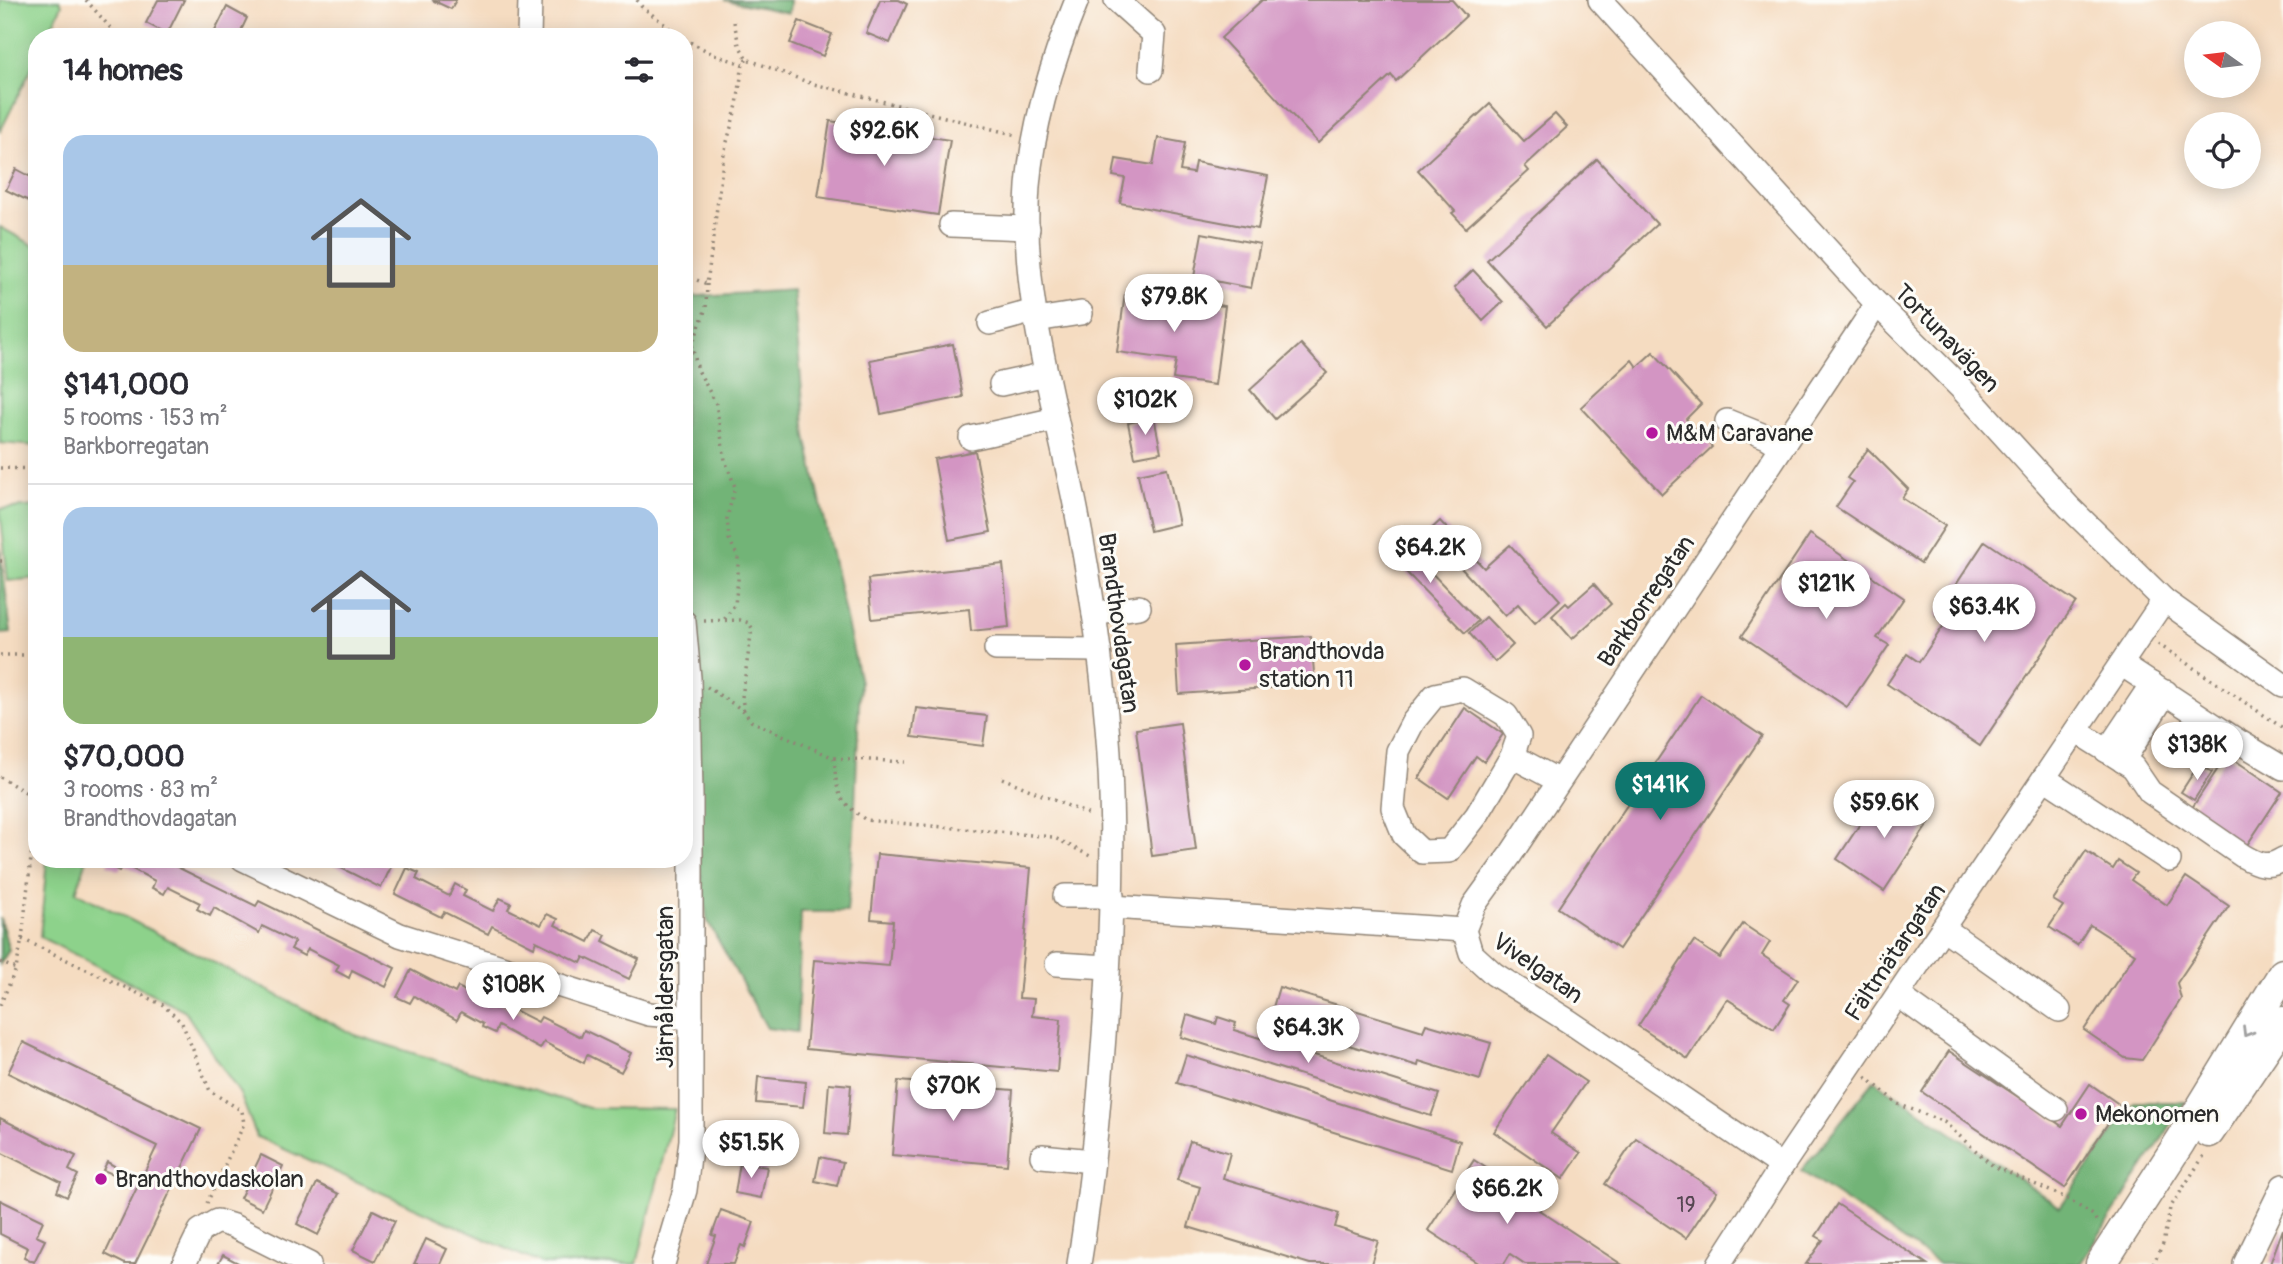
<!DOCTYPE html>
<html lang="en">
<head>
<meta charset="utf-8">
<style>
  :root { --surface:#fff; --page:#f2f2f3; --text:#2b2b33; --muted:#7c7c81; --line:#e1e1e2; --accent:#0f766e }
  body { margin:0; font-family:Pangolin,sans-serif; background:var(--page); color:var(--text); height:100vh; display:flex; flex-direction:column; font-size:26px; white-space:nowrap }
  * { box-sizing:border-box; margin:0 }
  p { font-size:23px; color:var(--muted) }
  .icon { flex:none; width:38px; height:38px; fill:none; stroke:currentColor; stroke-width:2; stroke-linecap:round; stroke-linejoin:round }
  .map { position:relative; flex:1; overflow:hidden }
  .details { position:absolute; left:28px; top:28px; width:665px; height:840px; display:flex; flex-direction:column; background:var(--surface); border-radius:28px; box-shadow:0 4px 18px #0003 }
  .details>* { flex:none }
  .needle { width:46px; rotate:284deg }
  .controls { position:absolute; left:2184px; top:21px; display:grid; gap:14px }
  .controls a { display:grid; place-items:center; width:77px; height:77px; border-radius:50%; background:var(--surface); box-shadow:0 4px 18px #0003; font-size:35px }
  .price { position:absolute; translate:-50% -60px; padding:0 16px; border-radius:24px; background:#fff; color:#222; font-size:23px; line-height:46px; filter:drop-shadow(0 2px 4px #0008) }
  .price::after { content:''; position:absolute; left:50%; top:42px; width:21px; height:16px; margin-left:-10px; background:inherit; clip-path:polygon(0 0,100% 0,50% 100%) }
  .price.on { background:var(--accent); color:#fff }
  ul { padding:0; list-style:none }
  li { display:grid; align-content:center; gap:14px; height:371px; padding:0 35px }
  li+li { border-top:2px solid var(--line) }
  li span { display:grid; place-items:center; height:217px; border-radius:21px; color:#555 }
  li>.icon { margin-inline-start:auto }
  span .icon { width:126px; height:126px; fill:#fffc; stroke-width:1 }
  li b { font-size:30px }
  h2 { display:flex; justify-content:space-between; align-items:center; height:84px; padding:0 35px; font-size:30px }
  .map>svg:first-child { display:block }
</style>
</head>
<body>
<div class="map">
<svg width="2283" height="1264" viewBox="0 0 2283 1264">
  <rect width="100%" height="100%" fill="#fdfcf7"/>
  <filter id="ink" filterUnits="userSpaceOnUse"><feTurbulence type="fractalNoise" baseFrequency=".0143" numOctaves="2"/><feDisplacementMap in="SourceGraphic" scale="14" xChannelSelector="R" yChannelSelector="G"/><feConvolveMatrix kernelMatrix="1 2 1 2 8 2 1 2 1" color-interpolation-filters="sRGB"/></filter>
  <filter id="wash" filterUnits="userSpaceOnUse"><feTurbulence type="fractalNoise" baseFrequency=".00686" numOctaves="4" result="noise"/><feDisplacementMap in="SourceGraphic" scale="28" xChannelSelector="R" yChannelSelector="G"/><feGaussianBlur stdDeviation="1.57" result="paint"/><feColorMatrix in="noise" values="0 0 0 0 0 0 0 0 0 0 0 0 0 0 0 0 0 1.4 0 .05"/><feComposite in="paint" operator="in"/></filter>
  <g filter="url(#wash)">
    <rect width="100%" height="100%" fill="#f5dcc1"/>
    <g fill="#8dd28b" stroke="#5c7e5b" stroke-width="2">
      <path d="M0,0H60L62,5L47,37H37V57L0,132Z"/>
      <path d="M0,227L37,247V446L0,443Z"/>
      <path d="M37,506V578L8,581L0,509Z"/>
      <path d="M47,859H87L76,892L355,1035L589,1108L675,1109L637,1264H541L257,1137L240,1094L184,1010L40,937Z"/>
    </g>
    <g fill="#72b477" stroke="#4e7051" stroke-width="2">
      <path d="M724,0H790L789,13Z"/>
      <path d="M793,290L806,436L860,682L854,832L847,912H801L797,1032L767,1028L707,920L692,806L684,621V297Z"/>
      <path d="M0,548L11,633L0,634Z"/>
      <path d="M0,918L9,950L0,964Z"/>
      <path d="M1874,1080L2060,1207L2134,1102H2186L2080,1264H1939L1801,1171Z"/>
    </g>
    <g id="blocks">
      <g fill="#d395c3">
        <path d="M158,0H184L167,34L146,23Z"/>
        <path d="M432,0H456L451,9Z"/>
        <path d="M880,0H899L907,4L890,43L866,33Z"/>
        <path d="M1262,0H1452L1466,16L1396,81L1391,75L1318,143L1221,38Z"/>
        <path d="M227,7L247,18L238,37H212Z"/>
        <path d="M799,21L832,34L823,56L790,43Z"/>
        <path d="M1490,104L1524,141L1555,114L1567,127L1525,166L1529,171L1466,228L1452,213L1455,211L1418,170Z"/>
        <path d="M830,121L950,140L938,215L818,197Z"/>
        <path d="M1158,138L1185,143L1180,171L1193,173L1195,162L1268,176L1258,229L1120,203L1125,178L1113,176L1116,159L1153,165Z"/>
        <path d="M1597,159L1657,224L1547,326L1487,260Z"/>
        <path d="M16,169L37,180V205L6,190Z"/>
        <path d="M1202,233L1260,244L1251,288L1194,277Z"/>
        <path d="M1473,270L1503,302L1483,321L1454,288Z"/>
        <path d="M1125,293L1225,306L1215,385L1173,379L1176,360L1117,352Z"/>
        <path d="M953,344L963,397L881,414L870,360Z"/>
        <path d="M1301,344L1327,373L1275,419L1250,390Z"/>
        <path d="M1653,352L1701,404L1686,419L1712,447L1662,494L1581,407L1632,360L1637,367Z"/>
        <path d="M1154,417L1161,452L1135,457L1128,423Z"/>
        <path d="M1868,449L1908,489L1902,498L1945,526L1921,563L1836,507L1853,482L1847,478Z"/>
        <path d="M975,451L991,532L949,540L934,459Z"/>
        <path d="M1167,468L1179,524L1150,531L1138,474Z"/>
        <path d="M1440,521L1484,568L1510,545L1560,600L1535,623L1518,604L1505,616L1428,532Z"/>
        <path d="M1810,534L1904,598L1877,638L1889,645L1847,707L1742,636Z"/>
        <path d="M1396,536L1478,621L1465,633L1383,548Z"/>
        <path d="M1985,541L2076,602L1980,746L1887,684L1907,654L1919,662L1946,622L1936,615Z"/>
        <path d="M1003,564L1009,627L971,631L969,609L872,619L868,579Z"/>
        <path d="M1594,584L1611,604L1572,639L1552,616L1566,603L1569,606Z"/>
        <path d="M1486,617L1513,645L1495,662L1469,633Z"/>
        <path d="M1311,636L1315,685L1179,694L1176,645Z"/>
        <path d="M1701,695L1762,736L1619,949L1558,908Z"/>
        <path d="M916,708L987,716L983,746L912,737Z"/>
        <path d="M1465,708L1503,734L1484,762L1476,756L1448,798L1419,778Z"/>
        <path d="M1180,723L1196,850L1152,856L1136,729Z"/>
        <path d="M2227,755L2282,792L2245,848L2190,811Z"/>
        <path d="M2199,764L2212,772L2194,800L2181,792Z"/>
        <path d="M1883,789L1930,821L1884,891L1837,859Z"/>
        <path d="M2086,851L2113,869L2118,861L2136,873L2131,880L2167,905L2186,877L2229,906L2177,983L2181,999L2142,1060L2125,1058L2084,1030L2135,954L2090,925L2077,945L2049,927L2063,906L2053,900Z"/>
        <path d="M877,854L1031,868L1019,998L1034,999L1032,1016L1061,1019L1057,1072L806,1049L814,960L889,966L893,921L871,919Z"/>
        <path d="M110,859H161L256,906L259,901L395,968L386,987L352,970L349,978L336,971L339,965L308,949L304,956L291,949L295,942L262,926L259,933L214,908L210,916L197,909L200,903L168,887L164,894L152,888L155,881L123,864L119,871L107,865Z"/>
        <path d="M323,859H374L391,867L381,888Z"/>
        <path d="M407,868L419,873L416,879L449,896L455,884L466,890L463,896L493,911L500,898L511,903L508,909L541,925L547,914L558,919L555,925L589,942L595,930L606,935L603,941L639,959L629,979L584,957L581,963L536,941L534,947L492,926L488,934L444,912L441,917L395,894Z"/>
        <path d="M1743,924L1770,942L1762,955L1798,979L1784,1000L1790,1004L1774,1029L1727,999L1688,1059L1638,1026L1694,941L1720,958Z"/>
        <path d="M411,970L455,993L458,987L493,1005L495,1000L538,1022L541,1017L581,1037L584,1030L631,1053L621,1072L587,1055L584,1063L544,1042L540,1049L498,1026L495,1033L482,1027L483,1024L461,1012L457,1020L414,996L410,1003L397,997Z"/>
        <path d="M1279,987L1423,1031L1426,1024L1491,1043L1480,1080L1419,1061L1418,1066L1269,1021Z"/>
        <path d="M1187,1015L1216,1024L1218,1017L1236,1023L1234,1030L1439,1094L1431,1116L1181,1037Z"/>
        <path d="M23,1042L201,1129L135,1264H125L105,1254L157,1146L8,1073Z"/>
        <path d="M1949,1051L2062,1126L2090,1084L2120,1105L2065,1188L1922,1092Z"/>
        <path d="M1186,1055L1460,1141L1452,1169L1177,1083Z"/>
        <path d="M1546,1055L1586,1082L1551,1133L1581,1153L1563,1179L1494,1132Z"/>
        <path d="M758,1077L806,1082L803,1107L756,1103Z"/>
        <path d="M898,1081L1013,1090L1007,1165L892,1155Z"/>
        <path d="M829,1083L851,1085L847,1135L825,1133Z"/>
        <path d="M0,1118L76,1156L69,1170L78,1175L67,1197L57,1192L61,1182L0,1152Z"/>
        <path d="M1636,1138L1717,1192L1686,1238L1605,1184Z"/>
        <path d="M1190,1141L1230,1153L1223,1178L1339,1213L1335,1227L1378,1241L1371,1264H1310L1188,1227L1200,1187L1177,1180Z"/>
        <path d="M261,1155L283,1166L262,1209L240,1198Z"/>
        <path d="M820,1157L843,1162L837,1186L815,1181Z"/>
        <path d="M1474,1160L1543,1205L1539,1210L1621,1264H1525L1510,1254L1504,1264H1480L1428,1230Z"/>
        <path d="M107,1162L118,1168L115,1175L103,1170Z"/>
        <path d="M740,1163L767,1167L761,1198L735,1193Z"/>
        <path d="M317,1183L339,1194L318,1235L297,1224Z"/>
        <path d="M0,1200L43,1221L36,1236L45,1240L34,1262L24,1257L28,1248L0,1234Z"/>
        <path d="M1837,1204L1927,1264H1806L1823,1240L1816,1236Z"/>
        <path d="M373,1210L395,1221L375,1261L353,1250Z"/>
        <path d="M721,1210L754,1222L745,1247L741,1245L734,1264H706L716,1236L712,1235Z"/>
        <path d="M2283,1229V1264H2270Z"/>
        <path d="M426,1239L447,1249L440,1264H414Z"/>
        <path d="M223,1255L240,1264H218Z"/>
      </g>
    </g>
  </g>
  <g filter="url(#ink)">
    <use href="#blocks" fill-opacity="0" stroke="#908476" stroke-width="2"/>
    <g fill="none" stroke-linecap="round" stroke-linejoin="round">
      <defs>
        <g id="minor">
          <path d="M1077,0C1053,59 1033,122 1028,186C1020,296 1055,403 1076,509C1090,581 1101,653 1107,726C1115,820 1112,914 1106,1008C1100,1094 1093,1180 1079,1264"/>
          <path d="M1116,0L1154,34L1151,70"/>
          <path d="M1600,0L1877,304L1960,387L2069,507L2164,600L2283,685"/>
          <path d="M529,37L530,0"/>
          <path d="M951,225L1028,228"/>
          <path d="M1036,320L1081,313"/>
          <path d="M990,323L1034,311"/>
          <path d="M1001,384L1046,374"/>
          <path d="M1727,421L1767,437L1781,446"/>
          <path d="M971,438L1056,419"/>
          <path d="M1094,614L1139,607"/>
          <path d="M996,649L1099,650"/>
          <path d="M2121,664L2238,741L2283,768"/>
          <path d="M2076,731L2133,767L2150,792L2243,856C2257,864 2268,869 2283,859"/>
          <path d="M2107,751L2152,684"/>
          <path d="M1512,756L1519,736L1506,715L1463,689L1435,695L1413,722L1398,751L1393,808L1404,835L1422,852L1449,851L1477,815L1512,756L1559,781"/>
          <path d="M2123,761L2166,692"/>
          <path d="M2044,778L2169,860"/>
          <path d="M243,859L400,935L649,1014L691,1018"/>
          <path d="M1065,896H1112"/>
          <path d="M1112,907L1464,930L1471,953L1494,974L1570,1022L1782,1166"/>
          <path d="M1943,928L2059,1010"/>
          <path d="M1464,930L1474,905L1511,854L1877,304"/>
          <path d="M1057,964L1108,967"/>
          <path d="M1898,995L2056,1109"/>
          <path d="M1042,1156L1092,1161"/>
          <path d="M184,1264L200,1231L217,1221L233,1226L309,1264"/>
          <path d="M663,1264L685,1190L691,1140V798L689,678L684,622"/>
          <path d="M1719,1264L1782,1166L2164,600"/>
          <path d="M2245,1264L2283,1186"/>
        </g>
        <g id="major">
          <path d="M2209,1132L2283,1022"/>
          <path d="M2101,1264L2180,1142L2283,974"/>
        </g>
      </defs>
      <use href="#minor" stroke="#908476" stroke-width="26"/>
      <use href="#major" stroke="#908476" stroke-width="33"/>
      <g stroke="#908476" stroke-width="3.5" stroke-dasharray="2 5" stroke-linecap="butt">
        <path d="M86,0L115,33L123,37"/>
        <path d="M637,0L641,6L681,37"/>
        <path d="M734,22L739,45L747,59L810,83L1016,135"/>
        <path d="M684,39L715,55L743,64"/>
        <path d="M684,275L707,284L724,153L737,105L743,63L747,59"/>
        <path d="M707,284L706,308L692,346L698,370L716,404L725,460L735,487L727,518L729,539L738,557V580L735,604L724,620"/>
        <path d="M0,468L37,469"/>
        <path d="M0,561H6"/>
        <path d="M37,621V645"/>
        <path d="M704,621L740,620L749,623L752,628L742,697L744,711L751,721L834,758C837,793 836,799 866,820L1053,837L1092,857"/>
        <path d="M2158,644L2283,728"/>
        <path d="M0,655H29L37,657"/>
        <path d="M707,687L744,711"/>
        <path d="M834,758L905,762"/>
        <path d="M0,777L37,799"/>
        <path d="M1002,778L1092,816"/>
        <path d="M22,939L163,1005L182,1023L210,1091L242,1111L244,1124L207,1203"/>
        <path d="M0,962L16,969"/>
        <path d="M0,1005L16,969L22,939L37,804"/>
        <path d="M1866,1077L1898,1104L1944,1122L1993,1166L2066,1198L2093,1215L2098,1224"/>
        <path d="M2153,1264L2163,1244L2170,1208L2205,1154"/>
      </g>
      <use href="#minor" stroke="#fff" stroke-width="23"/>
      <use href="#major" stroke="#fff" stroke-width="30"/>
    </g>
    <defs><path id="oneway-chevron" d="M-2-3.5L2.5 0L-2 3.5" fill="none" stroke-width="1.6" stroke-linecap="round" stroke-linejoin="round" transform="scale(1.75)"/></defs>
    <use stroke="#a0a0a0" href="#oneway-chevron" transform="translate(2247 1032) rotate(121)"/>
  </g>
  <g fill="#b5179e" stroke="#fdfcf7" stroke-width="2.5">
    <circle cx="1652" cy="433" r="7"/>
    <circle cx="1245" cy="665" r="7"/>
    <circle cx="2081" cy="1114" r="7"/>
    <circle cx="101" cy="1179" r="7"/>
  </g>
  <g text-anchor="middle" stroke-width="6" stroke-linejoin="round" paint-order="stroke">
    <g font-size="21" fill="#554651">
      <text x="1686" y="1212">19</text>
    </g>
    <g font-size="24" fill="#2b2b2b" stroke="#fdfcf7">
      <text transform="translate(1947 338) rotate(46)" y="8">Tortunavägen</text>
      <text transform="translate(1646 601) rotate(-56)" y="8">Barkborregatan</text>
      <text transform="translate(1119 623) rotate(82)" y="8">Brandthovdagatan</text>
      <text transform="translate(1895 952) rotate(-56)" y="8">Fältmätargatan</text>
      <text transform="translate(1538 968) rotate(35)" y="8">Vivelgatan</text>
      <text transform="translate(665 987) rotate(-90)" y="8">Järnåldersgatan</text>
    </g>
    <g font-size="24" fill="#2b2b2b" stroke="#fdfcf7" text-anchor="start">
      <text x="1666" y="441">M&amp;M Caravane</text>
      <text x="1259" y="659">Brandthovda<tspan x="1259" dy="28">station 11</tspan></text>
      <text x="2095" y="1122">Mekonomen</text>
      <text x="115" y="1187">Brandthovdaskolan</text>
    </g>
  </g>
</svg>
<div class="controls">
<a><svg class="needle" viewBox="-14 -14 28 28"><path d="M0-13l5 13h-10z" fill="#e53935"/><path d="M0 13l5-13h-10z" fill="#7c7c81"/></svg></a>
<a><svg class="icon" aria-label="locate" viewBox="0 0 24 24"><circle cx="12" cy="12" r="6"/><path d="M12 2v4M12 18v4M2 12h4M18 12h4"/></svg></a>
</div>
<b class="price" style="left:884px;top:168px">$92.6K</b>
<b class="price" style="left:1174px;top:334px">$79.8K</b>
<b class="price" style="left:1145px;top:437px">$102K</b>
<b class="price" style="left:1430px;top:585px">$64.2K</b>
<b class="price" style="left:1826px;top:621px">$121K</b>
<b class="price" style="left:1984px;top:644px">$63.4K</b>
<b class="price" style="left:2197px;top:782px">$138K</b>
<b class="price on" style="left:1660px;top:822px">$141K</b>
<b class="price" style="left:1884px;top:840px">$59.6K</b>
<b class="price" style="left:513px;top:1022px">$108K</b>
<b class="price" style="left:1308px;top:1065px">$64.3K</b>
<b class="price" style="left:953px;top:1123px">$70K</b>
<b class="price" style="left:751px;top:1180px">$51.5K</b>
<b class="price" style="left:1507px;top:1226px">$66.2K</b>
<section class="details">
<h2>14 homes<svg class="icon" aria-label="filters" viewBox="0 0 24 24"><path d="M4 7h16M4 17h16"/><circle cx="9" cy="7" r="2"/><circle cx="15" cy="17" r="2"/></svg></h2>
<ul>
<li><span style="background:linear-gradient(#a9c7e8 60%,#c2b280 0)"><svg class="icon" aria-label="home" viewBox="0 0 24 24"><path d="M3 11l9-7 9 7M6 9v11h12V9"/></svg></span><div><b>$141,000</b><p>5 rooms · 153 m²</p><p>Barkborregatan</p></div></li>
<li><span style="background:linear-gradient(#a9c7e8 60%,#8fb573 0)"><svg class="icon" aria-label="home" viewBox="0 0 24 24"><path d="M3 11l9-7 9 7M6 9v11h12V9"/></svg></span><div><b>$70,000</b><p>3 rooms · 83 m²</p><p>Brandthovdagatan</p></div></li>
</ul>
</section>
</div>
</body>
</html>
